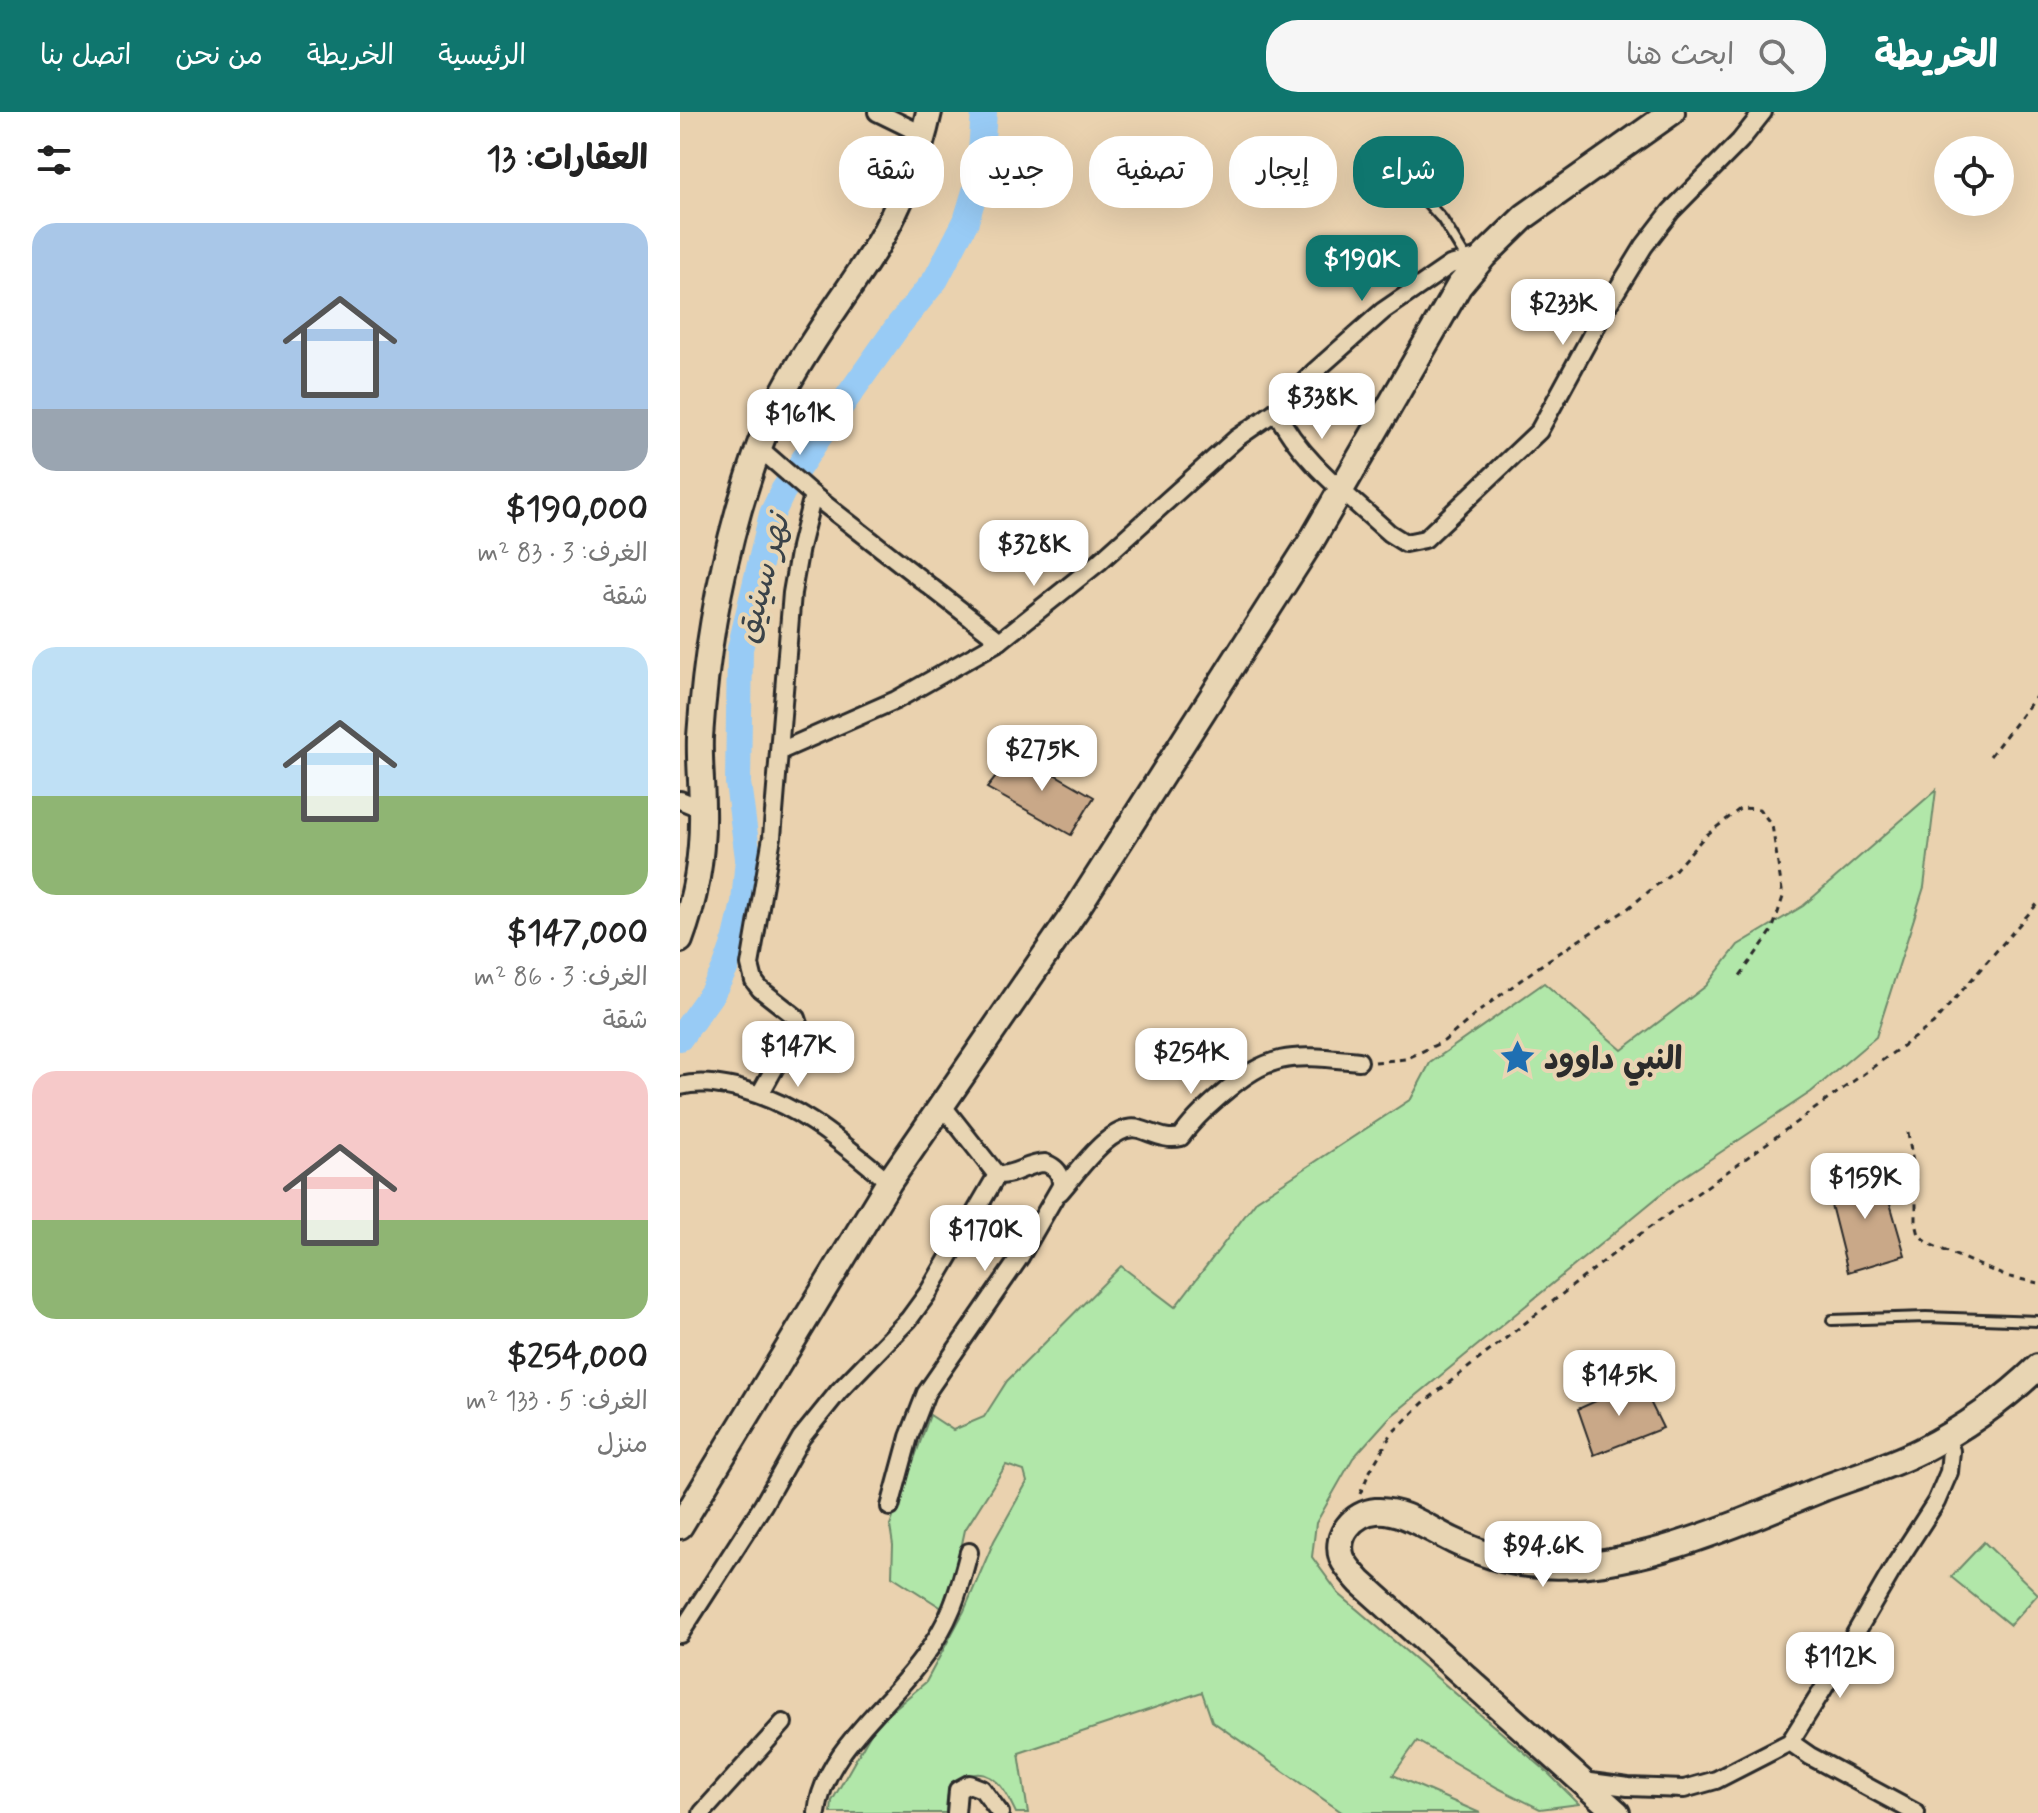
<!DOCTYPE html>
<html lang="ar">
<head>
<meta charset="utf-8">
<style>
  :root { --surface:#fff; --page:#f6f6f6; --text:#222; --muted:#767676; --accent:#0f766e }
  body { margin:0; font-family:Mynerve,"Playpen Sans Arabic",sans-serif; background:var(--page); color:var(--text); direction:rtl; height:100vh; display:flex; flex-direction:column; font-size:30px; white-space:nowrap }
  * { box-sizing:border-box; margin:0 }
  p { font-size:26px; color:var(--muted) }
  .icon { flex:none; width:44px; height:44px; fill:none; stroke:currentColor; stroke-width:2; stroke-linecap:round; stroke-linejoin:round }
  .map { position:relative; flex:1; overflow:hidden; direction:ltr }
  .side { display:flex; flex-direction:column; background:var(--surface); width:680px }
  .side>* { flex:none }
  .guide { position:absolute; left:24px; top:24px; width:760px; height:72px; direction:rtl; display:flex; gap:16px }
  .tools { position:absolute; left:1254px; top:24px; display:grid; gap:16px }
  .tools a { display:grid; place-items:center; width:80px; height:80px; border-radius:50%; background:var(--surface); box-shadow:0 8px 32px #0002; font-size:40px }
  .price { position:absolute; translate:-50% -68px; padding:0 18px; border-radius:16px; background:#fff; color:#222; font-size:26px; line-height:52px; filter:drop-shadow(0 2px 4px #0008) }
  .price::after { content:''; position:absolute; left:50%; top:48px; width:24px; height:18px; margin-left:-12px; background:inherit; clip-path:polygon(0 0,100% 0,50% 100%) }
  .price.on { background:var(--accent); color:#fff }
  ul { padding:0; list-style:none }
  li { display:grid; align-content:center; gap:16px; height:424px; padding:0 32px }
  li span { display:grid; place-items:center; height:248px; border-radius:24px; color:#555 }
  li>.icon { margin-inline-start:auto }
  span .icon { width:144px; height:144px; fill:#fffc; stroke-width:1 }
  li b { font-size:34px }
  h2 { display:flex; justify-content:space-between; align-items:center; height:96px; padding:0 32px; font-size:34px }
  .chip { padding:0 28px; border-radius:32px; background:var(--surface); box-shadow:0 8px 32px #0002; font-size:28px; line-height:72px }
  .chip.on { background:var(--accent); color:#fff }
  header { display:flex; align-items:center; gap:48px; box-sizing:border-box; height:112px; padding:0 40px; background:var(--accent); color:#fff }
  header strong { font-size:38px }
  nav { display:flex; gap:44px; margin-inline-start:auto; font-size:28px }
  .search { width:560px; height:72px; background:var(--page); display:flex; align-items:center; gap:20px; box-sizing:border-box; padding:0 28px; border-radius:32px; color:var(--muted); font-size:30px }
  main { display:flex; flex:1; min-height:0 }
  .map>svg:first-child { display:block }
</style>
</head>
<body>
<header>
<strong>الخريطة</strong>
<div class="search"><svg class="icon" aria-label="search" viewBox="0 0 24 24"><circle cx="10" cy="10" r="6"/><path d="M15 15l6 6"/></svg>ابحث هنا</div>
<nav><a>الرئيسية</a><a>الخريطة</a><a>من نحن</a><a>اتصل بنا</a></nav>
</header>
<main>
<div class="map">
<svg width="1358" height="1701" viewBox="0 0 1358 1701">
  <rect width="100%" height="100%" fill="#ead2af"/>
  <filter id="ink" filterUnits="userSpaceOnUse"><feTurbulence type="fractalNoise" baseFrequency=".0125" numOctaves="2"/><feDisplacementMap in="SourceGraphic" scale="16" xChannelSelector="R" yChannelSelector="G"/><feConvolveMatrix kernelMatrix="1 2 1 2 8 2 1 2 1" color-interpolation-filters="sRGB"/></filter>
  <g filter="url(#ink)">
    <g fill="#b1e7a9" stroke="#6e896a" stroke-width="2">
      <path d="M1256,678L1244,775L1196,925L1131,980L996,1070L709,1306L673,1346L636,1411L632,1445L659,1482L864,1657L899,1692L860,1697L818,1676L737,1629L713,1663L800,1701H663L532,1609L522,1580L339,1641L348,1701H336C330,1689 323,1672 310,1665C296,1657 273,1666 268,1682C266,1687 267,1695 266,1701H151L152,1689L196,1612L246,1570L284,1499L314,1429L347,1370L344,1359L326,1353L285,1418L273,1473L262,1496L212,1464L213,1433L210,1414L250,1303L273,1318L304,1305L327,1269L441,1154L495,1195L577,1088L731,987L750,951L864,871L942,938L1026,874L1058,833L1123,794Z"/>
      <path d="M1304,1430L1358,1482L1330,1513L1271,1465Z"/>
    </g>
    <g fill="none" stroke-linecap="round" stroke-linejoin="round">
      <path stroke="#98cbf5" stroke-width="26" d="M0,926L32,881L45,857L56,826L64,791L68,746L58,671L60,537L92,402L103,379L134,332L218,214L256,167L286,109L299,66L304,0"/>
    </g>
    <g fill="#c9a888" stroke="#2b2b2b" stroke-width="2">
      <path d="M336,640L414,685L391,723L307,676Z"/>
      <path d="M1179,1058L1199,1063L1205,1074L1225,1143L1168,1160L1148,1081L1156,1079L1161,1067Z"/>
      <path d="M960,1269L983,1316L914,1343L898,1297Z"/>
    </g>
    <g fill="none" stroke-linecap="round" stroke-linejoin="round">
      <defs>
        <g id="lane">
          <path d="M708,47L762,107L786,146"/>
          <path d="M1152,1208L1246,1205L1358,1209"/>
        </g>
        <g id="street">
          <path d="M197,0L244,23"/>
          <path d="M596,299C620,348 669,384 709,421L725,431L745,427L859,319L926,196L964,134L991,99L1060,29L1083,0"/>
          <path d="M78,335L133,383L320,529"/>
          <path d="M100,639L216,588L320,529L419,450L557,326L596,299L634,260L703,199L770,153L804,144"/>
          <path d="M0,688L22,697"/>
          <path d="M0,974C19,969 37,972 56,976C118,991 161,1030 209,1070"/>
          <path d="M80,982L119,912L117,906L80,877L74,869L70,853L92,725L112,481L120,435L133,383"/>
          <path d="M380,1080C397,1061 432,1009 459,1017C473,1021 486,1029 501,1025C512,1009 526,996 540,984C592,938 614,943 679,949"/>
          <path d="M210,1395L229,1325L246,1281L340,1145L381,1074C382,1062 376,1055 365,1051C348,1051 335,1064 317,1063L262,993"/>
          <path d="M0,1522L83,1393L121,1326L159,1279L229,1207L248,1181L317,1063"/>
          <path d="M1110,1630L1130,1644L1236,1701"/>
          <path d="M903,1669L948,1675L1004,1677L1036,1668L1110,1630L1142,1579L1214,1455L1256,1390L1269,1360L1271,1339L1266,1325"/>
          <path d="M22,1701L103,1611"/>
          <path d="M137,1701C143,1640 209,1594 243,1546C270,1510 278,1483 289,1440"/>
          <path d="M276,1701L278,1678L289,1672L302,1677L320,1701"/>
        </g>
        <g id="secondary">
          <path d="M0,828C16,786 23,743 22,697C22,673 19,649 20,625C25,548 38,471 59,397C72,354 85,312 107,273C133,225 167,182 196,135C220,95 239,46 249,0"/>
          <path d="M0,1414L209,1070L396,798L632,428L779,174L804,144L845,104L992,0"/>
          <path d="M937,1701L680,1470C674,1463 666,1455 662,1446C654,1423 674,1401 696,1399C723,1397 750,1418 774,1429C797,1440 823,1449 849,1452C946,1464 1055,1412 1144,1376C1176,1364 1210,1354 1240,1339C1283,1317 1324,1288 1358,1255"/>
        </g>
      </defs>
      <use href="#lane" stroke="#2b2b2b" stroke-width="14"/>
      <use href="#street" stroke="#2b2b2b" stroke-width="22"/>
      <use href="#secondary" stroke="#2b2b2b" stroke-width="30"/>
      <g stroke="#2b2b2b" stroke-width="3" stroke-dasharray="6 6" stroke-linecap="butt">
        <path d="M1310,644L1358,582"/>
        <path d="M695,950L726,947L764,929L807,893L864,851L946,798L994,759L1024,725L1061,696L1079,697L1092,713L1103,785L1092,819L1057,868"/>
        <path d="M1228,1020L1236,1070V1111L1239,1123L1249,1132L1325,1164L1358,1171"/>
        <path d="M680,1382L689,1361L712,1321L743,1291L941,1136L1253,912L1358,791"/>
      </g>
      <use href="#lane" stroke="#e8d5b3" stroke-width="8"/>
      <use href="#street" stroke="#e8d5b3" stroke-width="16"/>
      <use href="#secondary" stroke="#e8d5b3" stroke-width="24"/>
    </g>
  </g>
  <defs>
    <symbol id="sight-bare" viewBox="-9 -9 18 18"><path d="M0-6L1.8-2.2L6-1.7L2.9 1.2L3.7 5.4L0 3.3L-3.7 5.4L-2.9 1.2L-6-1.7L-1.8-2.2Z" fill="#1f6fb2" stroke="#e8d5b3" stroke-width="2.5" paint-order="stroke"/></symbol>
  </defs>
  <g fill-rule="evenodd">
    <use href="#sight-bare" x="812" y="920" width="51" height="51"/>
  </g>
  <g text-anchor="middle" stroke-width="8" stroke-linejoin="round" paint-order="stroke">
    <g font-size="32" font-weight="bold" fill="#2b2b2b" stroke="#e8d5b3" text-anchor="start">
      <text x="864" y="957">النبي داوود</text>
    </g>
    <g font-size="34" font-style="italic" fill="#3b4349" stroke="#e8d5b3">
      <text transform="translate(81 466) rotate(-75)" y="12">نهر سينيق</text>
    </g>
  </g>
</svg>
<div class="tools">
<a><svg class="icon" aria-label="locate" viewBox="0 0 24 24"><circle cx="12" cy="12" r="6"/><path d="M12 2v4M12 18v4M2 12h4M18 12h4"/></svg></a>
</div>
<b class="price on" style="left:682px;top:191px">$190K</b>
<b class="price" style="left:883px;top:235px">$233K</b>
<b class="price" style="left:642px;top:329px">$338K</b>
<b class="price" style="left:120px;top:345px">$161K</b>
<b class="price" style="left:354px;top:476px">$328K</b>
<b class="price" style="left:362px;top:681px">$275K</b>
<b class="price" style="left:118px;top:977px">$147K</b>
<b class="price" style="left:511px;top:984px">$254K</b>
<b class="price" style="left:1185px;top:1109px">$159K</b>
<b class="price" style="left:305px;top:1161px">$170K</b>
<b class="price" style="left:939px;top:1306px">$145K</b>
<b class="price" style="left:863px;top:1477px">$94.6K</b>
<b class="price" style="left:1160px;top:1588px">$112K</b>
<div class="guide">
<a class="chip on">شراء</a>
<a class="chip">إيجار</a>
<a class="chip">تصفية</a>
<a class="chip">جديد</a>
<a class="chip">شقة</a>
</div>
</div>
<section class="side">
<h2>العقارات: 13<svg class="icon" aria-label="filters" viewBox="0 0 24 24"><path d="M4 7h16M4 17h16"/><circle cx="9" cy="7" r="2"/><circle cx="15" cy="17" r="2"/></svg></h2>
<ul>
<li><span style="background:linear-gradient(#a9c7e8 75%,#9aa5b1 0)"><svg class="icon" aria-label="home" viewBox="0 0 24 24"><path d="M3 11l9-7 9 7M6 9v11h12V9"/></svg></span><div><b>$190,000</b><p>الغرف: 3 · 83 m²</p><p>شقة</p></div></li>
<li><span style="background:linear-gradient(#bfe0f5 60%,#8fb573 0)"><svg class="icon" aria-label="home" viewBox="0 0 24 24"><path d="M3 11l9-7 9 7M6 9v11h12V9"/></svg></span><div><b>$147,000</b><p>الغرف: 3 · 86 m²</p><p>شقة</p></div></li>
<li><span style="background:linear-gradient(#f6c9c9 60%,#8fb573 0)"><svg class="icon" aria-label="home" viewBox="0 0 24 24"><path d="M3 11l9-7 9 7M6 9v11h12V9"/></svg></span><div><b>$254,000</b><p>الغرف: 5 · 133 m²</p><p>منزل</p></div></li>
</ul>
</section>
</main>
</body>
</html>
